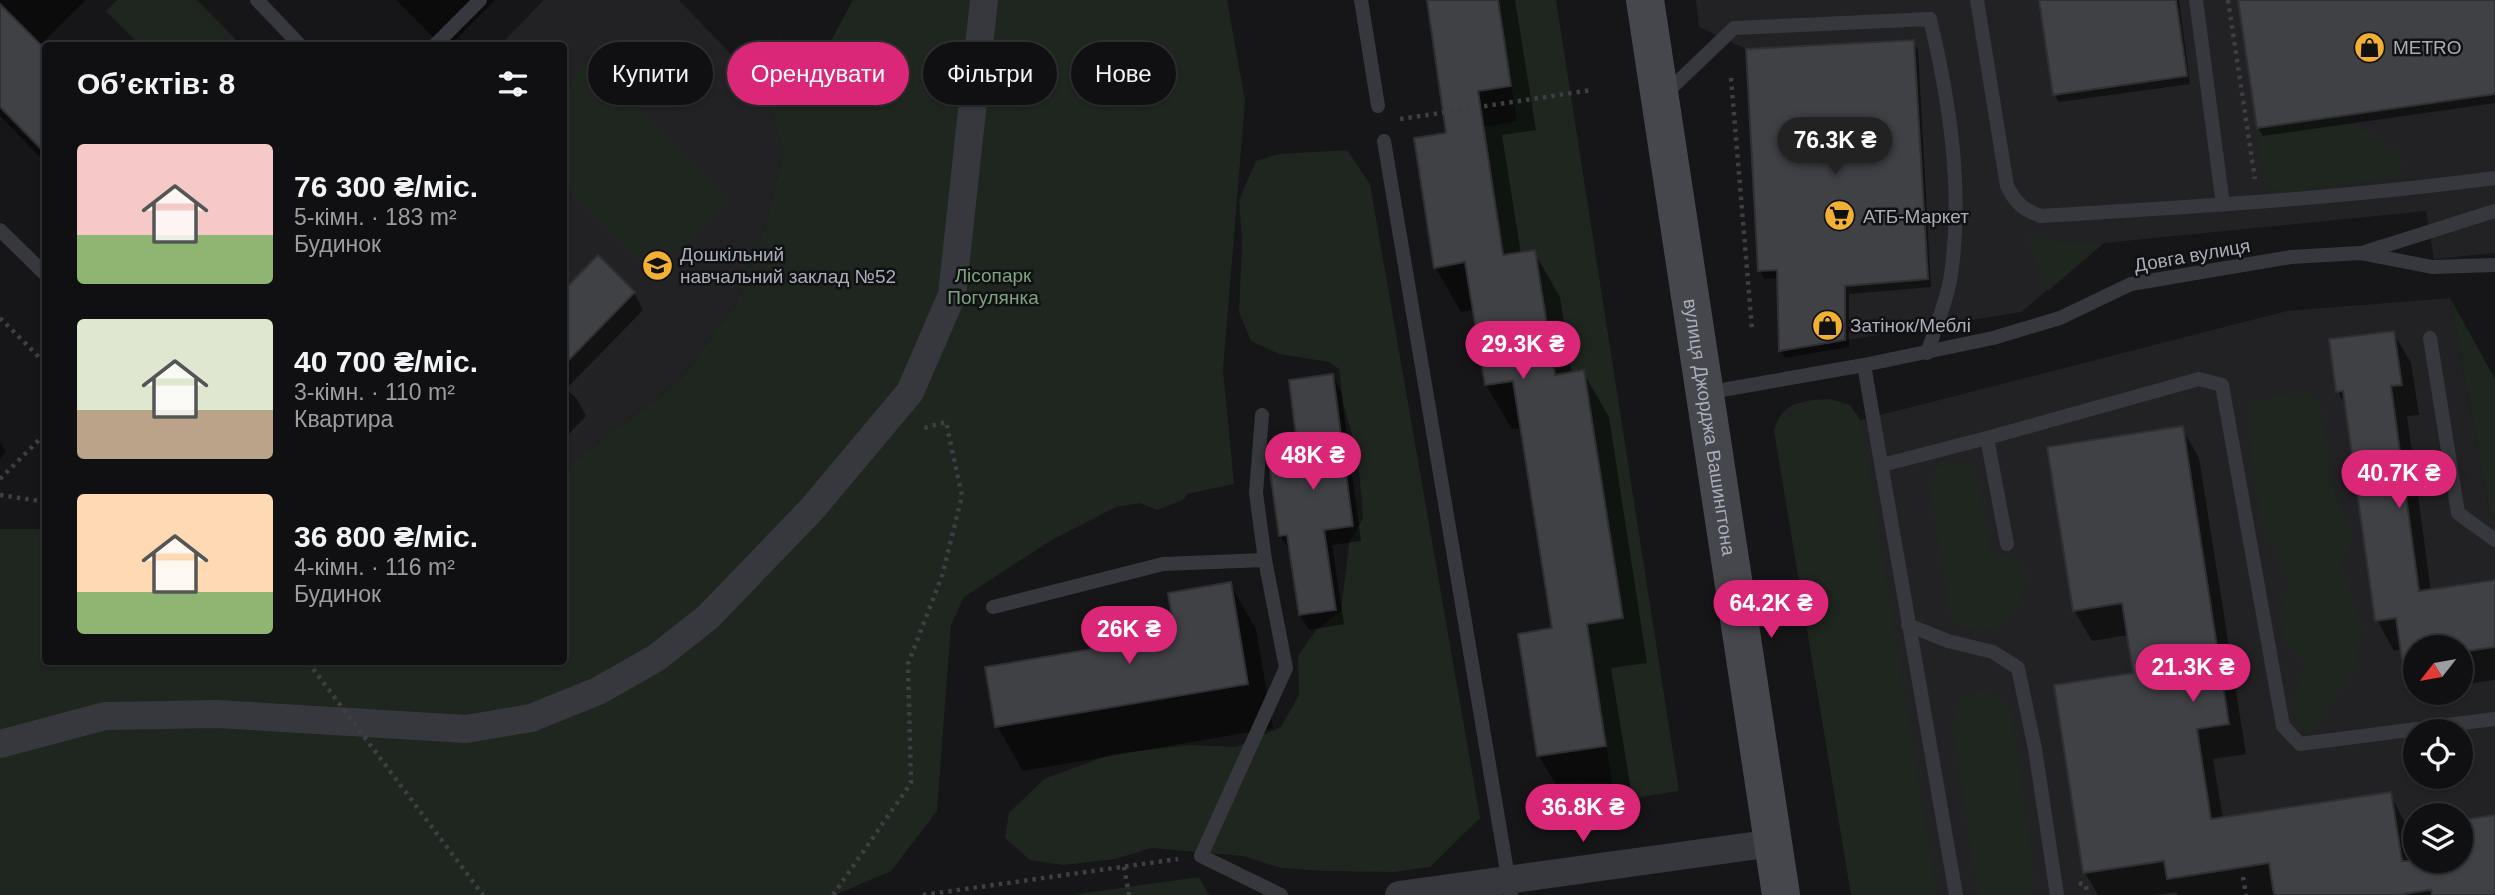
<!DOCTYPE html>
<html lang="uk">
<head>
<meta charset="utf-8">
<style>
  :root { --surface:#101012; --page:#1e1e20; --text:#f1f3f6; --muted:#9c9d9f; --line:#303032; --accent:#db2777 }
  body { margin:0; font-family:Arial,sans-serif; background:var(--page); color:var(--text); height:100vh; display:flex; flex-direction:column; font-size:26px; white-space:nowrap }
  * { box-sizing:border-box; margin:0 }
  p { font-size:23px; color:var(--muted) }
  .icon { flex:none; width:38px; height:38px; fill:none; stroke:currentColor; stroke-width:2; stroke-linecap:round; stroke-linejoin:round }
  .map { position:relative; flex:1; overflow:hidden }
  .side { position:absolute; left:42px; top:42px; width:525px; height:623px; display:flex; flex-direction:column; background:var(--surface); border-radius:7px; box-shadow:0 2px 5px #0004,0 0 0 2px var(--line) }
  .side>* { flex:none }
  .hud { position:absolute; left:588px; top:42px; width:665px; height:63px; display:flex; gap:14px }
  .needle { width:46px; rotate:239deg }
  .fabs { position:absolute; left:2403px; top:635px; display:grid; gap:14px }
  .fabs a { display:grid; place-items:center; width:70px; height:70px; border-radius:50%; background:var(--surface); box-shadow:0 2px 5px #0004,0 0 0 2px var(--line); font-size:35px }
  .price { position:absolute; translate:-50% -60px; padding:0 16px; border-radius:24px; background:var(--accent); color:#fff; font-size:23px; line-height:46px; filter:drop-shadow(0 2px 4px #0008) }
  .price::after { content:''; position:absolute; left:50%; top:42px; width:21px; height:16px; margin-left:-10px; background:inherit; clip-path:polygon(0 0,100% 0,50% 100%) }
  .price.selected { background:#222; color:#fff }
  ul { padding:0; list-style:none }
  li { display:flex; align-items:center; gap:21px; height:175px; padding:0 35px }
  li span { display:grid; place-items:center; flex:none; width:196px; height:140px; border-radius:7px; color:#555 }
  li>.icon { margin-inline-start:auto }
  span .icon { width:84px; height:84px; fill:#fffc; stroke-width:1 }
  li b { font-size:30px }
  h2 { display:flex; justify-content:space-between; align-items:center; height:84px; padding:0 35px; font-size:30px }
  .tag { padding:0 24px; border-radius:32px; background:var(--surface); box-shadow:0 2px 5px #0004,0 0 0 2px var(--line); font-size:24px; line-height:63px }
  .tag.selected { background:var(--accent); color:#fff }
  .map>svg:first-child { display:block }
</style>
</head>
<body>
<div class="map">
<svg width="2495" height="895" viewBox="0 0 2495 895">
  <rect width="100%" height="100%" fill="#161618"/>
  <g fill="#222225" fill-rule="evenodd">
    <path d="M544,0H679L765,90L783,151L765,226L736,304L678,382L564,468V46H499Z"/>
    <path d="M1696,0H2495V253L2434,259L2426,211L2104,243L2021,312L1779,351L1777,271H1758L1746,49L1699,27Z"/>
    <path d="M2450,298L2490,515L2495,518V895H1929L1849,423L2287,311ZM2415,648H2460V693H2415ZM2415,732H2460V777H2415ZM2415,816H2460V861H2415Z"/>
  </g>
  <g fill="#1e261f">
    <path d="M117,0H197L241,45H140L106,11Z"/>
    <path d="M853,0H1227L1245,101L1223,370L1234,484L1187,494L1183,500L1157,510L1140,503L1116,507L1050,541L964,597L951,625L937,811L891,871L835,895H0V529H45L46,662H564V468L678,382L736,304L765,226L783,151L765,90L779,39L824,54Z"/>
    <path d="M1498,0H1556L1679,791L1615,801L1587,624L1623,618L1584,371L1555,375L1535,250L1503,255L1483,127L1517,121Z"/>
    <path d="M591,59L731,200L654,277L564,186V87Z"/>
    <path d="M2342,116L2398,152L2404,160L2401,173L2398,177L2289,192C2257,192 2260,151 2257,128Z"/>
    <path d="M1347,150L1370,184L1480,818L1430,867L1394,872L1326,871L1281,868L1243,856L1151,848L1115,859L1063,865L1030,860L1005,838L1009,813L1044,779L1112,754L1190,745L1236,747L1281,727L1299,695L1298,656L1316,630L1341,611L1349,544L1363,518L1358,457L1343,402L1339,369L1329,362L1279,354L1251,341L1239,312L1242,242L1239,200L1256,161L1279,154Z"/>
    <path d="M2025,235L2062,242L2104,243L2048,291Z"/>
    <path d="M2450,298L2495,379V518L2490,515Z"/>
    <path d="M2304,390L2320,404L2333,485L2341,511L2354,536L2341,562L2362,628L2354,672L2310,735L2297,722L2293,700L2305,664L2286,643L2280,616L2290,583L2261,523L2249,439V410L2262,400Z"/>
    <path d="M1830,399L1850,405L1861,421L1937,895H1851L1774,431C1781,402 1803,400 1830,399Z"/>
    <path d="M1960,462L1975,467L1991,553C2006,553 2014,555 2025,566C2026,578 2025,593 2019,603C2005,629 1973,641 1951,619L1928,475L1942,465Z"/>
    <path d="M1982,692C1997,694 2006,701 2012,715L2035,882L2032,895H1980L1977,888L1952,725C1954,706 1962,695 1982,692Z"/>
    <path d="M1199,877L1209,895H1071Z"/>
  </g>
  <g fill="#0007">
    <path d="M0,0H86L39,46L46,53V163L0,116Z"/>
    <path d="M396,0H495L450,46H442Z"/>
    <path d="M1429,0H1515L1536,130L1502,135L1521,254L1534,252L1560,297L1572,374L1583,372L1609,417L1647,663L1611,668L1631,790L1565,800L1539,756L1520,635L1554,630L1522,428L1512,429L1486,385L1475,309L1461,312L1435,267L1448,134Z"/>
    <path d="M2041,0H2179L2190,84L2059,102L2054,94Z"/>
    <path d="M2240,0H2495V103L2263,136L2258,128Z"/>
    <path d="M1913,42L1918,50L1931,287L1849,294V347L1785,358L1781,351L1779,278L1764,279L1760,271Z"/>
    <path d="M598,258L634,293L643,310L566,389L577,399L586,416L564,439V293Z"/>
    <path d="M2393,332L2411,363L2419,415L2407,416L2431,591L2495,582V680L2460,685V648H2415V679L2404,660L2403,649L2394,651L2377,620L2347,407L2338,392Z"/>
    <path d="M1333,376L1341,391L1361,541L1332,545L1344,624L1309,630L1300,615L1291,550H1289L1280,535Z"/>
    <path d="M2182,428L2199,458L2246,754L2213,759L2223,819L2390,794L2408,829L2415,828V861H2460L2495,817V895H2178L2176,892L2155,895H2098L2085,873L2056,687L2135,675L2128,635L2092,641L2074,610Z"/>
    <path d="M0,442L6,452L0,458Z"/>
    <path d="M1230,584L1256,629L1273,728L1023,771L997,726L1177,636Z"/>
  </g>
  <g fill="#404145" stroke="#303034" stroke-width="2">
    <path d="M1427,0H1498L1511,86L1478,91L1503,255L1535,250L1555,375L1584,370L1623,618L1587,624L1606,746L1537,756L1518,634L1552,628L1513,381L1485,385L1465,262L1434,268L1414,138L1446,133Z"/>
    <path d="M2039,0H2176L2187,76L2053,95Z"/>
    <path d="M2238,0H2495V94L2257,128Z"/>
    <path d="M0,4L46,50V154L0,107Z"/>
    <path d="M1914,40L1928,279L1845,286V340L1779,351L1777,270L1758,271L1746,49Z"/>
    <path d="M598,255L635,292L564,365V290Z"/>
    <path d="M2394,331L2402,385L2391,386L2419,591L2495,580V647L2460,652V648H2415V659L2402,660L2396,618L2375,621L2343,391L2336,392L2329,339Z"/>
    <path d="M1333,374L1353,526L1324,530L1336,610L1299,615L1287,535L1279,536L1270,471L1300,467L1289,380Z"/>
    <path d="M2183,426L2229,724L2197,729L2211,819L2391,792L2402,861H2460V820L2495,815V895H2432L2431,890L2399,895H2274L2269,863L2167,879L2164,861L2083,873L2054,685L2133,673L2122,603L2073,611L2047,447Z"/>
    <path d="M1231,582L1248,684L995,727L985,667L1175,635L1168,593Z"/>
  </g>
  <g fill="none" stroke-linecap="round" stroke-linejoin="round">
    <g stroke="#3d3f44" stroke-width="4.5" stroke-dasharray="3.5 5" stroke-linecap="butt">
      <path d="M2228,0L2255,179"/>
      <path d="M1731,78L1752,329"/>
      <path d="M1400,119L1592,90"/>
      <path d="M0,318L46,364"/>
      <path d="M0,479L46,433"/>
      <path d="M0,495L46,502"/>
      <path d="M1124,867L1129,895"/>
      <path d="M2243,877L2246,895"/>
      <path d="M2079,883L2086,885L2087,895"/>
      <path d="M833,895L911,783L908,664L942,576L962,496L946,422L924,428"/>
      <path d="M923,895L1178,859"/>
    </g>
    <g stroke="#37383d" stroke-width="14">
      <path d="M257,0L301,46"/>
      <path d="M1361,0L1378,106"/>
      <path d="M1977,0L2007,186C2015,202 2023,210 2041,216C2192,207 2344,198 2495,178"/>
      <path d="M2196,0L2223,205"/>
      <path d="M434,46L480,0"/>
      <path d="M1664,95L1734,28L1930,19C1950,103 1964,194 1950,281C1945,305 1935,330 1927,353"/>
      <path d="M1384,141L1511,895"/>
      <path d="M0,230L46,275"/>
      <path d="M2365,252L2495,211"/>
      <path d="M2430,338L2458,513L2495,540"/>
      <path d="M1864,365L1956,895"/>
      <path d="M1705,393L1864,365L1993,338L2060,318L2131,284L2291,257L2360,253L2432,267L2495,265"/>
      <path d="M1262,415L1256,493L1265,560"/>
      <path d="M1882,465L1987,438"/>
      <path d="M2007,544L1987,438L2199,379L2222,385L2283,726L2300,744L2495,719"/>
      <path d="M993,607L1163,564L1265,560L1286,668L1201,856L1281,895"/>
      <path d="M1908,625L1948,641L1993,652L2018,668L2035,749L2057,895"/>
    </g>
    <g stroke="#37383d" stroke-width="28">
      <path d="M0,744L105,716L217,714L466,729L531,718L598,691L656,658L708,617L812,509L910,392L952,295L984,0"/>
      <path d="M1399,895L1773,843"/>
    </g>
    <path stroke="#45474d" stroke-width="38" id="s1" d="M1645,0L1781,895"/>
    <path stroke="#3d3f44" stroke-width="4.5" stroke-dasharray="3.5 5" stroke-linecap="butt" d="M308,662L483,895"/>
  </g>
  <defs>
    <symbol id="shop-disc" viewBox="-11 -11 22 22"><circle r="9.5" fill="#f2b134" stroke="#111113"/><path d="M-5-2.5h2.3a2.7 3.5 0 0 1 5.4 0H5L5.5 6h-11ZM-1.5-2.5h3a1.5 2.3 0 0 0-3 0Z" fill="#111"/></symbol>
    <symbol id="supermarket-disc" viewBox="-11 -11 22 22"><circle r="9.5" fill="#f2b134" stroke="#111113"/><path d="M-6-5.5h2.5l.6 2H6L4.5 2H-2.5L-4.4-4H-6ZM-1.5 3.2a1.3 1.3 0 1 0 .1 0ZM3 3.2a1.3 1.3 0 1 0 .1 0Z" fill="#111"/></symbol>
    <symbol id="school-disc" viewBox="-11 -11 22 22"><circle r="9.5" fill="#f2b134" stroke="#111113"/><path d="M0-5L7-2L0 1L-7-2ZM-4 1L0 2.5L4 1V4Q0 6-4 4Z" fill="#111"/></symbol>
  </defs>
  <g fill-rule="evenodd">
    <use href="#shop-disc" x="2352" y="30" width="35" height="35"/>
    <use href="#supermarket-disc" x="1822" y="198" width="35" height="35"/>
    <use href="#school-disc" x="640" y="248" width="35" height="35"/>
    <use href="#shop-disc" x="1810" y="308" width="35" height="35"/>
  </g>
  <g text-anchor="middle" stroke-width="5" stroke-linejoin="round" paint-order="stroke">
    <g font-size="19" fill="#a8adb8" stroke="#111113" text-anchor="start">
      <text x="2393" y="54">METRO</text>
      <text x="1863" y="223">АТБ-Маркет</text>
      <text x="680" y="261">Дошкільний<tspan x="680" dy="22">навчальний заклад №52</tspan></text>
      <text x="1850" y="332">Затінок/Меблі</text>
    </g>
    <g font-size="19" fill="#a8adb8" stroke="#111113">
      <text transform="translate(2192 255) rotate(-10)" y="7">Довга вулиця</text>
      <text dy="7" stroke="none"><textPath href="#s1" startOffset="432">вулиця Джорджа Вашингтона</textPath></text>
    </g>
    <g font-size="19" fill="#7fa381" stroke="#111113">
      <text x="993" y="282">Лісопарк<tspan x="993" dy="22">Погулянка</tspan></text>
    </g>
  </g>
</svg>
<div class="fabs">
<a><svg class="needle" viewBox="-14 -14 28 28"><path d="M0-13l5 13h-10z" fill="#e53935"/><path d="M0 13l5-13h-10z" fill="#9c9d9f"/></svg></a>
<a><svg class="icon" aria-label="locate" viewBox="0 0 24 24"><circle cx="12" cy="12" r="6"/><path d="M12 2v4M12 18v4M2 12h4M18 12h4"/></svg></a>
<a><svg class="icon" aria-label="layers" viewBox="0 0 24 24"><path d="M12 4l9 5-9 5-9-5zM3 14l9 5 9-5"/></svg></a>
</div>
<b class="price selected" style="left:1835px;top:177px">76.3K ₴</b>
<b class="price" style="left:1523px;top:381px">29.3K ₴</b>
<b class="price" style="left:1313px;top:492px">48K ₴</b>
<b class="price" style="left:2399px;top:510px">40.7K ₴</b>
<b class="price" style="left:1771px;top:640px">64.2K ₴</b>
<b class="price" style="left:1129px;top:666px">26K ₴</b>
<b class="price" style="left:2193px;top:704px">21.3K ₴</b>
<b class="price" style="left:1583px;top:844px">36.8K ₴</b>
<div class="hud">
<a class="tag">Купити</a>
<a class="tag selected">Орендувати</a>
<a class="tag">Фільтри</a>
<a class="tag">Нове</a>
</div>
<section class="side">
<h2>Об’єктів: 8<svg class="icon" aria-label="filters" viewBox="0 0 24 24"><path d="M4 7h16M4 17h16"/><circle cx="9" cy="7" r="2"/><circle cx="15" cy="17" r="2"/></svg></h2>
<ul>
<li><span style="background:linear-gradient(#f6c9c9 65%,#8fb573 0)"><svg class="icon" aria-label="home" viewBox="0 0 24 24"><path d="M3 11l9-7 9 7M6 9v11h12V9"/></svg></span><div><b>76 300 ₴/міс.</b><p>5-кімн. · 183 m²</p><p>Будинок</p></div></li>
<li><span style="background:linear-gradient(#dfe7d0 65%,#b9a48a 0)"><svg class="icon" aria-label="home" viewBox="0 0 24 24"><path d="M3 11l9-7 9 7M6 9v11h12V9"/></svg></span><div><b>40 700 ₴/міс.</b><p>3-кімн. · 110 m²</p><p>Квартира</p></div></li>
<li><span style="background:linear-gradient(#ffd9b3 70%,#8fb573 0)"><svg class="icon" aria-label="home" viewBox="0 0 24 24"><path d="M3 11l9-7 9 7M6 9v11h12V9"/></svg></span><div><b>36 800 ₴/міс.</b><p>4-кімн. · 116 m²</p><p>Будинок</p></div></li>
</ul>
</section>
</div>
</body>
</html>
